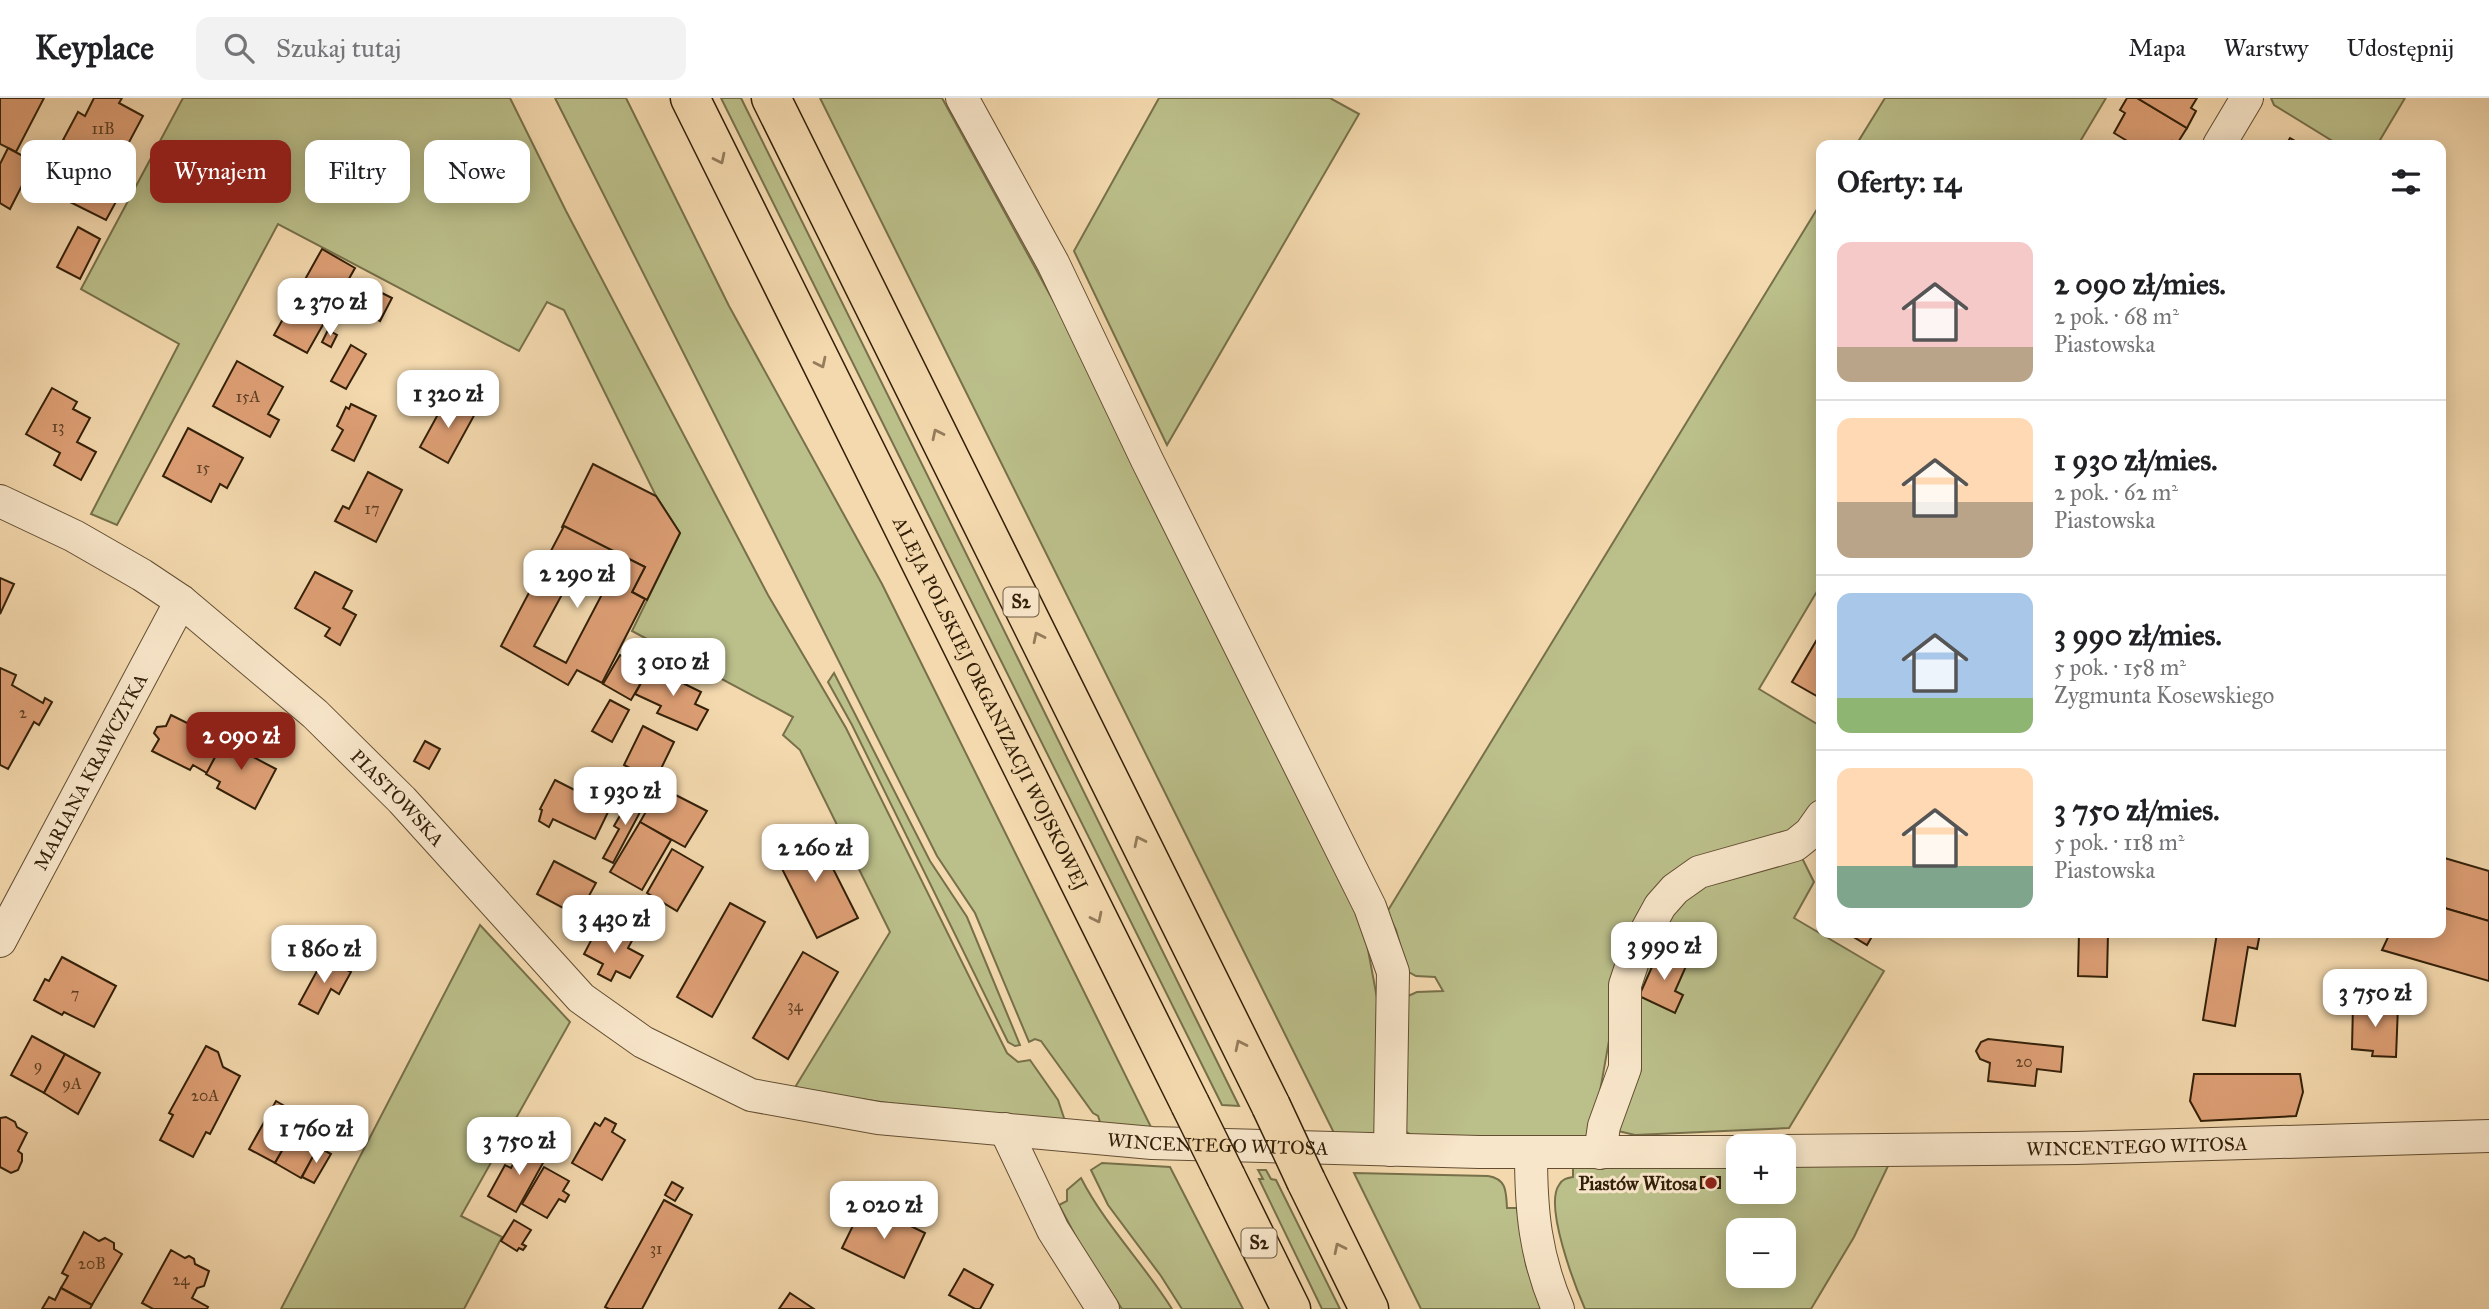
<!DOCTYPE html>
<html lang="pl">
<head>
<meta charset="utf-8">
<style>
  :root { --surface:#fff; --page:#f2f2f2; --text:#202124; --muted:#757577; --line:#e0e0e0; --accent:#8f2418 }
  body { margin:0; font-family:"IM FELL Great Primer",serif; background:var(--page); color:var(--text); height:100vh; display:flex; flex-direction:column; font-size:26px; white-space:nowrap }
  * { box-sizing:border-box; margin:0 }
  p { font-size:23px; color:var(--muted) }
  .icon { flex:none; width:38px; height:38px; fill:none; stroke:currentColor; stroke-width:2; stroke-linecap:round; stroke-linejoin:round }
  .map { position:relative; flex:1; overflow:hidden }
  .details { position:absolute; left:1816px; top:42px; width:630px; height:798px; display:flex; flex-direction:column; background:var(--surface); border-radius:14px; box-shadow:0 4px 18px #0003 }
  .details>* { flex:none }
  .guide { position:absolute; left:21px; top:42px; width:665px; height:63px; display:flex; gap:14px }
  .fabs { position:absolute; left:1726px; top:1036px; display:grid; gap:14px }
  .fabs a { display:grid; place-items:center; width:70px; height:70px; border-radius:14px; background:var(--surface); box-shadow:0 4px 18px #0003; font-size:35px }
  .price { position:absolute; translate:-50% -60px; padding:0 16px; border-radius:14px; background:#fff; color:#222; font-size:23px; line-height:46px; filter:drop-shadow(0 2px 4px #0008) }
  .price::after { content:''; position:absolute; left:50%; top:42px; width:21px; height:16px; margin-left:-10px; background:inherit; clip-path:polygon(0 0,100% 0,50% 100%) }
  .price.on { background:var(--accent); color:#fff }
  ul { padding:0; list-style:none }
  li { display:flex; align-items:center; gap:21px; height:175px; padding:0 21px }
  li+li { border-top:2px solid var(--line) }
  li span { display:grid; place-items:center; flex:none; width:196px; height:140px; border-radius:14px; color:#555 }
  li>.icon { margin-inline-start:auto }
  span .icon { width:84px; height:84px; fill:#fffc; stroke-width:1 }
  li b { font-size:30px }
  h2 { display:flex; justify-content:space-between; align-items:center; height:84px; padding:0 21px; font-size:30px }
  .chip { padding:0 24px; border-radius:14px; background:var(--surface); box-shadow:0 4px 18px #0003; font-size:24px; line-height:63px }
  .chip.on { background:var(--accent); color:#fff }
  header { display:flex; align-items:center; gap:42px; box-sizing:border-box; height:98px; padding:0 35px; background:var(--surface); border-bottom:2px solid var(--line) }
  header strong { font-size:33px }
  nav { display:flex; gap:38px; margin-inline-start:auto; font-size:24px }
  .search { width:490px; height:63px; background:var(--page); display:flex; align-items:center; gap:18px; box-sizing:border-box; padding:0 24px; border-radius:14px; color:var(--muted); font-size:26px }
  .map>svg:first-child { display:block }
</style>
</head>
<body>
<header>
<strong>Keyplace</strong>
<div class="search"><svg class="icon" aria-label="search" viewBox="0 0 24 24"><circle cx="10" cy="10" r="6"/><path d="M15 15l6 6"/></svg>Szukaj tutaj</div>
<nav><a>Mapa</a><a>Warstwy</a><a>Udostępnij</a></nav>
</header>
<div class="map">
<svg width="2489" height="1211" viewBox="0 0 2489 1211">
  <rect width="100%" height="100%" fill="#f4d9ae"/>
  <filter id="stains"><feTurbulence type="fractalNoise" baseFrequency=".00286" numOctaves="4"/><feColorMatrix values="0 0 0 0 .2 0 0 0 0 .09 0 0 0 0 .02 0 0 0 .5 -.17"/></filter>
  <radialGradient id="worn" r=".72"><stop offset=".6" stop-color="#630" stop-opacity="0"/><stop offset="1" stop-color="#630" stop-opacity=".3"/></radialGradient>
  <g fill="#bbbf8a" stroke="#77704a" stroke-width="2" fill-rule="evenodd">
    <path d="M183,0H510L566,113L768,497L846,630L1007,955L1018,964L1030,962L1058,1002L1065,1023L908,1008L794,991L890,834L800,652L783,637L793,619L632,533L680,435L656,398L564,212L547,204L519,253L278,126L117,427L91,416L179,246L81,191Z"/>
    <path d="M555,0H626L729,208L882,486L1152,1031L1101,1027L1098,1018L1093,1015L1041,943L1035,941L1029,944L975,815L937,758Z"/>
    <path d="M721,0H741L1239,1008L1222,1007Z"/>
    <path d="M820,0H942L1077,246L1344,780L1366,841L1377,900L1376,1034L1373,1036L1335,1037Z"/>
    <path d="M1159,0H1330L1359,16L1167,347L1074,153Z"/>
    <path d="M1885,0H2106L2078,47H1856Z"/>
    <path d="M2271,0H2405L2377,47H2339L2274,7Z"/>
    <path d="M1822,103V485L1759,591L1822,629V701L1812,716L1793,731L1777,738L1732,753L1623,864L1594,1027L1586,1041L1415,1039L1405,1033L1408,898L1417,894L1443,893L1435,879L1416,878L1407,873L1396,832L1387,814Z"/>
    <path d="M834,575L930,763L967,819L1020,947L1015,948L1008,944L852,627L828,584Z"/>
    <path d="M1799,754L1814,784L1794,820L1884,873L1789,1030L1635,1037L1618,1033L1641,972L1633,935L1637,867L1683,797L1700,787Z"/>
    <path d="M480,827L570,924L461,1118L502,1139L464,1211H281Z"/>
    <path d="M1783,1064L1889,1066L1854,1139L1811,1211H1585C1575,1188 1544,1108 1559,1087C1562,1081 1567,1080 1573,1079V1069L1738,1065V1094H1783ZM1738,1132H1783V1178H1738Z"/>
    <path d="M1102,1065L1170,1069L1243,1211H1182L1161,1178L1108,1107L1091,1072Z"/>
    <path d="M1258,1072H1266L1271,1081L1276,1082L1340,1211H1322L1259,1081H1263Z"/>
    <path d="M1354,1075L1488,1078C1507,1081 1506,1094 1507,1110H1517L1526,1167L1542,1211H1421Z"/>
    <path d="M1081,1080C1105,1127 1144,1166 1172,1211H1122L1082,1150L1059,1107L1067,1103V1092Z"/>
  </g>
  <g fill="#de9f75" stroke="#332009" stroke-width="2" fill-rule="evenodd">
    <path d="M0,0H44L16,54L0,46Z"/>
    <path d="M94,0H122L119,5L143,18L119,63L94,51L91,56L63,42L78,14L85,18Z"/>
    <path d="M2127,0H2137L2187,30L2177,46L2172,43L2170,47H2134L2114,35L2125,15L2120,12Z"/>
    <path d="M2137,0H2197L2191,10L2196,13L2187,30Z"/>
    <path d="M2290,40L2302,47H2286Z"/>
    <path d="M8,50L34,64L10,111L0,105V66Z"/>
    <path d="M75,78L118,100L106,122L64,101Z"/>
    <path d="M78,129L100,141L80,181L57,169Z"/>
    <path d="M322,151L355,170L307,255L274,237Z"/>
    <path d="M378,193L392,200L380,223L366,215Z"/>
    <path d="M328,232L337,237L331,249L322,244Z"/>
    <path d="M351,247L366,256L346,291L331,283Z"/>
    <path d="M237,263L283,289L268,316L279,322L270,339L213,308Z"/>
    <path d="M52,290L77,304L73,311L90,320L77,344L96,354L81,382L54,367L60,355L26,336Z"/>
    <path d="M448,298L476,314L448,365L420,349Z"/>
    <path d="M351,306L376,318L354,363L332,352L343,332L337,328L346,309L349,311Z"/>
    <path d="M188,330L243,360L227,390L220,386L211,404L163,378Z"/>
    <path d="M593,366L656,398L680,435L647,502L632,494L645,469L562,429Z"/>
    <path d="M368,374L402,392L376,444L335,423L343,408L349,411Z"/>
    <path d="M564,428L645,469L632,494L645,501L602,585L577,572L568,587L501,548ZM578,467L609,483L566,565L534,548Z"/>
    <path d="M315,474L352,493L343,510L356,517L340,547L325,538L330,530L295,510Z"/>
    <path d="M0,480L14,486L0,516Z"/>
    <path d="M1822,533V601L1792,584Z"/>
    <path d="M620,557L648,573L631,602L603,586Z"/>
    <path d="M650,569L701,594L695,606L708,612L697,632L657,615L661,608L635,596Z"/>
    <path d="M0,570L16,577L12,587L43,605L45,600L52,604L39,627L34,624L8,671L0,667Z"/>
    <path d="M610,602L629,612L612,644L592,633Z"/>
    <path d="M171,617L193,628L198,619L213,627L212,631L226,638L207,675L193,667L190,672L152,653L159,641L154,635L157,629L166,628Z"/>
    <path d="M643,628L674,644L655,683L624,667Z"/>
    <path d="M227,637L241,645L243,642L260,651L255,660L276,671L255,711L217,690L220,684L206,676Z"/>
    <path d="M425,643L440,651L429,671L414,663Z"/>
    <path d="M555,682L610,710L595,741L553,721L549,729L539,723L542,712L540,711Z"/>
    <path d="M660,689L707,713L685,749L640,724Z"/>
    <path d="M641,698L647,701L613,765L603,760L619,731L614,728L625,709L628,711L633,702Z"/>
    <path d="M640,724L671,742L642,792L610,774Z"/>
    <path d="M813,731L858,820L817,840L772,751Z"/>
    <path d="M672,751L703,769L677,813L647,795Z"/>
    <path d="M2441,759L2489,773V823L2441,809Z"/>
    <path d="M554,763L596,785L578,818L537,796Z"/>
    <path d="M730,805L765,824L712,919L677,899Z"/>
    <path d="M2441,809L2489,823V883L2382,852L2390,835H2441Z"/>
    <path d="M596,833L615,843L621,833L634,839L628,850L643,858L630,880L616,873L611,883L598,876L603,866L584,856Z"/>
    <path d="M1847,835H1874L1867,847Z"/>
    <path d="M2079,835H2108L2107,879L2078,878Z"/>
    <path d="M2217,835H2260L2257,851L2248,849L2235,928L2203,922Z"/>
    <path d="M1659,853L1687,866L1675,893L1683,897L1675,915L1639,898Z"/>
    <path d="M803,854L838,874L788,961L753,940Z"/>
    <path d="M62,859L116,888L94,929L64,914L62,917L34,902L45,881L49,883Z"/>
    <path d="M324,860L351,874L339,896L331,891L318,916L299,906Z"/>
    <path d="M2353,906L2398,908L2396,959L2372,958L2373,953L2352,951Z"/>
    <path d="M32,938L65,956L44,995L11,977Z"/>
    <path d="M1988,941L2063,949L2061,974L2037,971L2035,988L1988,983L1990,965L1980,961L1976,953L1981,944Z"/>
    <path d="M206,948L218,954L223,969L240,978L210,1036L206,1034L193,1059L160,1042L173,1017L169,1015Z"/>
    <path d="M65,956L100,975L78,1016L44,995Z"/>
    <path d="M2194,976H2300L2303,994L2296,1018L2201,1023L2190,1003Z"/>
    <path d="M276,1003L302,1018L275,1065L249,1051Z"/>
    <path d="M302,1018L328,1032L301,1080L275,1065Z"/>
    <path d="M6,1019L15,1024L17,1029L27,1035L18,1053L22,1056V1063L18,1072L11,1075L0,1069V1020Z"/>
    <path d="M605,1020L616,1026L612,1034L625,1042L602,1082L572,1065L595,1025L600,1028Z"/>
    <path d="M526,1042L549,1054L516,1114L488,1098L505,1067L511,1070Z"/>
    <path d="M318,1049L331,1056L314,1085L302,1079Z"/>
    <path d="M544,1069L569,1083L563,1093L569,1097L565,1104L559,1101L547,1120L522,1106Z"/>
    <rect x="1701" y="1079" width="19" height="11"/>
    <path d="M672,1084L683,1090L675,1103L665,1097Z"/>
    <path d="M664,1102L692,1117L642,1211H609L605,1209Z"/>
    <path d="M864,1105L925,1135L904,1180L842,1150Z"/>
    <path d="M514,1122L531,1132L522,1146L526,1148L523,1152L519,1150L517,1153L501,1143Z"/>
    <path d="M84,1134L99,1143L105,1140L114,1145V1151L122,1156L92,1207L61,1190L68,1178L62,1175Z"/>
    <path d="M171,1152L185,1160L189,1158L194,1161L195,1166L209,1173L204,1188L197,1190L192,1200L208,1209L207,1211H153L142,1205Z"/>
    <path d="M964,1171L993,1187L980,1211H975L949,1197Z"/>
    <path d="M61,1190L92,1207L90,1211H42L49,1199L55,1202Z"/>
    <path d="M790,1195L814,1211H779Z"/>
  </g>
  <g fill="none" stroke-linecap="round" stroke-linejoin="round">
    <defs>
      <g id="minor">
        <path d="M962,0L1053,165L1147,362L1370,809L1393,874L1390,1052"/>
        <path d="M2219,47L2247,0"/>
        <path id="s1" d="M0,403L74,438L142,477L181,503L315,616L402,702L581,900L643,944L751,997L878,1020L1152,1045L1479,1054H1738"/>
        <path id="s2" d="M0,843L181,503"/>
        <path d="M1005,1031L1053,1132L1103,1211"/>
        <path id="s3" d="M1783,1053L2076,1050L2489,1038"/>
        <path d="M1531,1055C1531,1113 1535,1157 1558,1211"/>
        <path d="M1600,1055L1604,1028L1625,970V887L1638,848L1660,808L1675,791L1699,774L1795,747L1810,735L1822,718"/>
      </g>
      <g id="motorway">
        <path id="s4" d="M690,0L1190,1006"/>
        <path d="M771,0L1271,1008"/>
        <path d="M1226,1079L1291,1211"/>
        <path d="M1306,1083L1369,1211"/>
      </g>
    </defs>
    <use href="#minor" stroke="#634e32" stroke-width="34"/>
    <use href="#motorway" stroke="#332009" stroke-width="41"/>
    <use href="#minor" stroke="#f8e6ca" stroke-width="32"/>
    <use href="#motorway" stroke="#f4d9ae" stroke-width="38"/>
    <defs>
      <g id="motorway-bridge">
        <path d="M1190,1006L1226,1079"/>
        <path d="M1271,1008L1306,1083"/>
      </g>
    </defs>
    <use href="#motorway-bridge" stroke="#332009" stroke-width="41" stroke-linecap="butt"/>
    <use href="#motorway-bridge" stroke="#f4d9ae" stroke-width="38"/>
  </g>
  <defs><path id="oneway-chevron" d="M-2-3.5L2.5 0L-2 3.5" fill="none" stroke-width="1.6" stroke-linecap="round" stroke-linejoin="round" transform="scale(1.75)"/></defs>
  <g stroke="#947c5c">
    <use href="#oneway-chevron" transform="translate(720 61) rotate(64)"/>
    <use href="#oneway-chevron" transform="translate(821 265) rotate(64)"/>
    <use href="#oneway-chevron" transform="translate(937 336) rotate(-116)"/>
    <use href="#oneway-chevron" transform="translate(1038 539) rotate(-116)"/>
    <use href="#oneway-chevron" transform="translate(1139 743) rotate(-116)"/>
    <use href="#oneway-chevron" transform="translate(1097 820) rotate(64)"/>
    <use href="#oneway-chevron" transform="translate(1240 947) rotate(-116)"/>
    <use href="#oneway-chevron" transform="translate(1339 1150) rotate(-116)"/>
  </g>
  <circle fill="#8f2418" stroke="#f8e6ca" stroke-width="2.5" cx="1711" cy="1085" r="7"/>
  <g text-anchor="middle" stroke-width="6" stroke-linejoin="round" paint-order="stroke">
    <g font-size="16" fill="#5e4024">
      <text x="103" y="36">11B</text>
      <text x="248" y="304">15A</text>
      <text x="58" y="334">13</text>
      <text x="203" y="375">15</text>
      <text x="372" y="416">17</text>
      <text x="23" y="620">2</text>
      <text x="75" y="901">7</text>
      <text x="795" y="913">34</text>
      <text x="2024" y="969">20</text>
      <text x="38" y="973">9</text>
      <text x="72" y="991">9A</text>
      <text x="205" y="1003">20A</text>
      <text x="656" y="1156">31</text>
      <text x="92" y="1171">20B</text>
      <text x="181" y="1187">24</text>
    </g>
    <g fill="#f8e6ca" stroke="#6e5b43" stroke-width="2">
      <rect x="1003.5" y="489.5" width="35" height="29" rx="5"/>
      <rect x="1241.5" y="1130.5" width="35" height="29" rx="5"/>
    </g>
    <g font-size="18" font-weight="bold" fill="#332009">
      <text x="1021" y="510">S2</text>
      <text x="1259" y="1151">S2</text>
    </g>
    <g font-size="19" fill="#332009" stroke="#f8e6ca">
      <text dy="7" stroke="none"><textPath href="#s4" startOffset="676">ALEJA POLSKIEJ ORGANIZACJI WOJSKOWEJ</textPath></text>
      <text dy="7" stroke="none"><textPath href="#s2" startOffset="192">MARIANA KRAWCZYKA</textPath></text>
      <text dy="7" stroke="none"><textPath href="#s1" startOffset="500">PIASTOWSKA</textPath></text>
      <text dy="7" stroke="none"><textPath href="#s1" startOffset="1438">WINCENTEGO WITOSA</textPath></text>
      <text dy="7" stroke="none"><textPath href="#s3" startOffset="354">WINCENTEGO WITOSA</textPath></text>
    </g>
    <g font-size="19" font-weight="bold" fill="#332009" stroke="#f8e6ca" text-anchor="end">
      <text x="1697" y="1092">Piastów Witosa</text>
    </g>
  </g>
  <rect width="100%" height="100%" filter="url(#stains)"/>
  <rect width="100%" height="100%" fill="url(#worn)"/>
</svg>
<div class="fabs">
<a>+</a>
<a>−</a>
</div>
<b class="price" style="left:330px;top:240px">2 370 zł</b>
<b class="price" style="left:448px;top:332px">1 320 zł</b>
<b class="price" style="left:577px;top:512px">2 290 zł</b>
<b class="price" style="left:673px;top:600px">3 010 zł</b>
<b class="price on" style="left:241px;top:674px">2 090 zł</b>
<b class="price" style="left:625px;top:729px">1 930 zł</b>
<b class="price" style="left:815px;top:786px">2 260 zł</b>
<b class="price" style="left:614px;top:857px">3 430 zł</b>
<b class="price" style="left:1664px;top:884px">3 990 zł</b>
<b class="price" style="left:324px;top:887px">1 860 zł</b>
<b class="price" style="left:2375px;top:931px">3 750 zł</b>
<b class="price" style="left:316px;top:1067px">1 760 zł</b>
<b class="price" style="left:519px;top:1079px">3 750 zł</b>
<b class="price" style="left:884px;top:1143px">2 020 zł</b>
<div class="guide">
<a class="chip">Kupno</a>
<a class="chip on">Wynajem</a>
<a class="chip">Filtry</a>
<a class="chip">Nowe</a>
</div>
<section class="details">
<h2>Oferty: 14<svg class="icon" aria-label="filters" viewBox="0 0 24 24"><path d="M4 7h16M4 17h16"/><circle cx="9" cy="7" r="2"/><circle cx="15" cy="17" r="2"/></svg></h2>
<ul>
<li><span style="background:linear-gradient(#f6c9c9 75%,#b9a48a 0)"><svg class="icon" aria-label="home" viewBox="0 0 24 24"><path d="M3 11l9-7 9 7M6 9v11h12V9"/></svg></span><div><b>2 090 zł/mies.</b><p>2 pok. · 68 m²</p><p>Piastowska</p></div></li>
<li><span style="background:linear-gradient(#ffd9b3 60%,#b9a48a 0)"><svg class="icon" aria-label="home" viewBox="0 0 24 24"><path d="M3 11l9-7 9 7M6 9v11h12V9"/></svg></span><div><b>1 930 zł/mies.</b><p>2 pok. · 62 m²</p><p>Piastowska</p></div></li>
<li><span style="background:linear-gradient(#a9c7e8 75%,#8fb573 0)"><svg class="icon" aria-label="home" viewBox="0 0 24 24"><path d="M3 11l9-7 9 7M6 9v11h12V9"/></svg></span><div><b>3 990 zł/mies.</b><p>5 pok. · 158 m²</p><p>Zygmunta Kosewskiego</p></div></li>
<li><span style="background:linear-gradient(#ffd9b3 70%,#7fa58c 0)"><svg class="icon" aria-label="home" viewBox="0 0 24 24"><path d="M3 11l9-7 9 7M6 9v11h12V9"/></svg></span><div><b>3 750 zł/mies.</b><p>5 pok. · 118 m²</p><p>Piastowska</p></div></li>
</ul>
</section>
</div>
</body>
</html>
